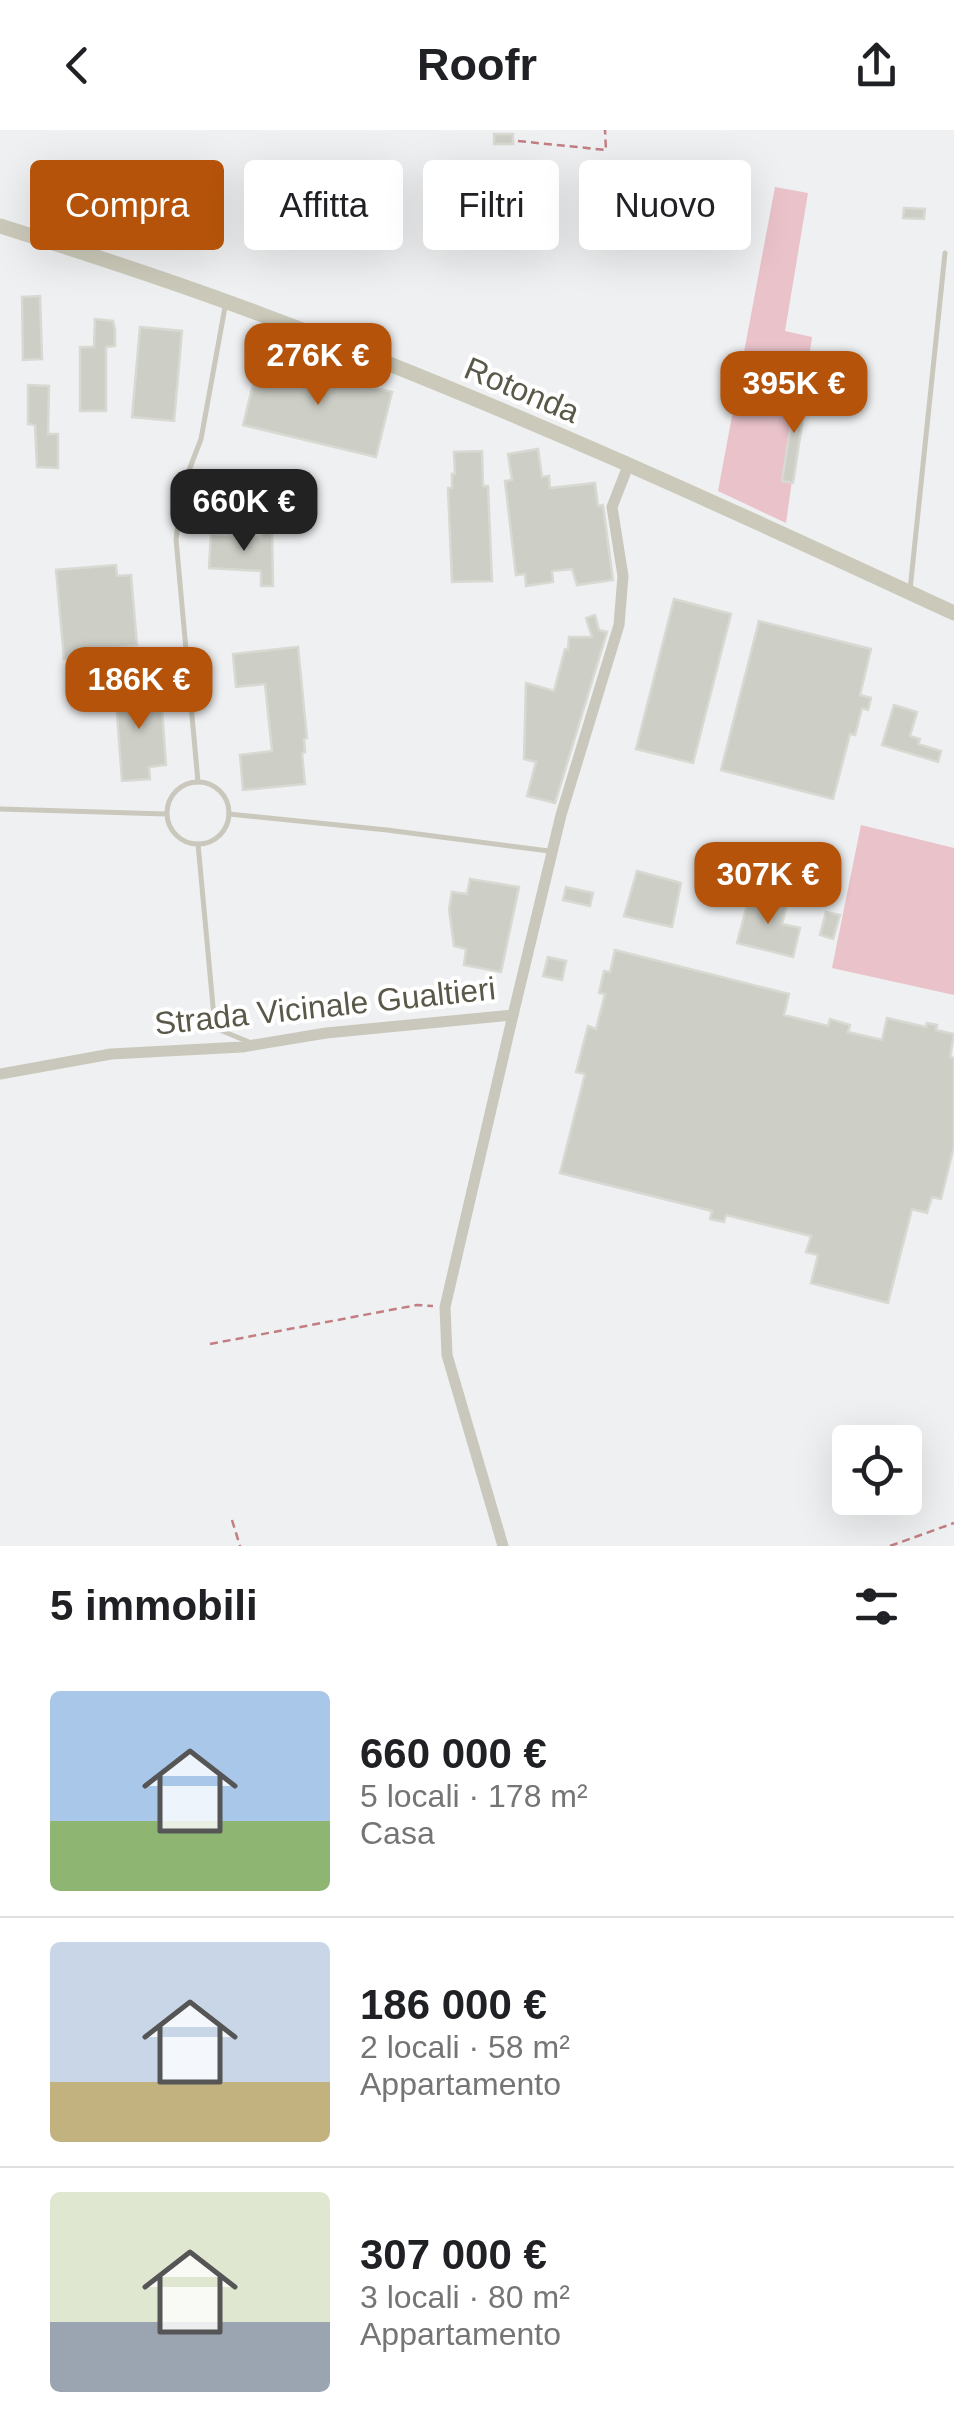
<!DOCTYPE html>
<html lang="it">
<head>
<meta charset="utf-8">
<style>
  :root { --surface:#fff; --page:#f6f6f6; --text:#202124; --muted:#757577; --line:#e0e0e0; --accent:#b45309 }
  body { margin:0; font-family:Helvetica,sans-serif; background:var(--page); color:var(--text); height:100vh; display:flex; flex-direction:column; font-size:38px; white-space:nowrap }
  * { box-sizing:border-box; margin:0 }
  p { font-size:32px; color:var(--muted) }
  .icon { flex:none; width:55px; height:55px; fill:none; stroke:currentColor; stroke-width:2; stroke-linecap:round; stroke-linejoin:round }
  .map { position:relative; height:1416px; overflow:hidden }
  .details { display:flex; flex-direction:column; background:var(--surface); flex:1 }
  .details>* { flex:none }
  .hud { position:absolute; left:30px; top:30px; width:895px; height:90px; display:flex; gap:20px }
  .controls { position:absolute; left:832px; top:1295px; display:grid; gap:20px }
  .controls a { display:grid; place-items:center; width:90px; height:90px; border-radius:10px; background:var(--surface); box-shadow:0 10px 40px #0002; font-size:50px }
  .price { position:absolute; translate:-50% -85px; padding:0 22px; border-radius:20px; background:var(--accent); color:#fff; font-size:32px; line-height:65px; filter:drop-shadow(0 2px 5px #0008) }
  .price::after { content:''; position:absolute; left:50%; top:60px; width:30px; height:22px; margin-left:-15px; background:inherit; clip-path:polygon(0 0,100% 0,50% 100%) }
  .price.active { background:#222; color:#fff }
  ul { padding:0; list-style:none }
  li { display:flex; align-items:center; gap:30px; height:250px; padding:0 50px }
  li+li { border-top:2px solid var(--line) }
  li span { display:grid; place-items:center; flex:none; width:280px; height:200px; border-radius:10px; color:#555 }
  li>.icon { margin-inline-start:auto }
  span .icon { width:120px; height:120px; fill:#fffc; stroke-width:1 }
  li b { font-size:42px }
  h2 { display:flex; justify-content:space-between; align-items:center; height:120px; padding:0 50px; font-size:42px }
  .chip { padding:0 35px; border-radius:10px; background:var(--surface); box-shadow:0 10px 40px #0002; font-size:35px; line-height:90px }
  .chip.active { background:var(--accent); color:#fff }
  header { display:flex; justify-content:space-between; align-items:center; height:130px; padding:0 50px; background:var(--surface); font-size:45px; font-weight:800 }
  .map>svg:first-child { display:block }
</style>
</head>
<body>
<header><svg class="icon" aria-label="back" viewBox="0 0 24 24"><path d="M15 5l-7 7 7 7"/></svg>Roofr<svg class="icon" aria-label="share" viewBox="0 0 24 24"><path d="M12 15V3M7 8l5-5 5 5M5 13v7h14v-7"/></svg></header>
<div class="map">
<svg width="954" height="1416" viewBox="0 0 954 1416">
  <rect width="100%" height="100%" fill="#eff0f1"/>
  <g fill="#e9c2ca">
    <path d="M775,57L808,63L785,201L812,207L786,393L718,361Z"/>
    <path d="M861,695L954,718V865L832,838Z"/>
  </g>
  <g fill="#cdcec6" stroke="#d9d9d3" stroke-width="2.5">
    <rect x="494" y="4" width="19" height="10"/>
    <path d="M904,78L925,79L924,89L903,88Z"/>
    <path d="M40,166L42,229L23,230L22,167Z"/>
    <path d="M95,189L113,191L115,200V216L106,217V281H80V217H94Z"/>
    <path d="M140,197L182,201L174,291L132,287Z"/>
    <path d="M259,230L392,262L376,327L243,295Z"/>
    <path d="M28,255L49,256L48,304H58V338L37,337L35,295L28,294Z"/>
    <path d="M796,260L807,261L793,353L782,351Z"/>
    <path d="M538,319L542,347L549,346L550,358L595,353L598,376L603,375L613,450L577,455L572,439L552,441L553,452L526,456L525,444L516,445L505,351L512,350L508,324Z"/>
    <path d="M482,321L483,356H488L492,451L452,452L448,358H452V344H455L454,322Z"/>
    <path d="M261,397H272L273,456H261V441L209,438L211,404L261,407Z"/>
    <path d="M116,435L117,446L131,445L137,515L120,517L121,524L64,529L56,440Z"/>
    <path d="M674,469L731,484L693,633L636,619Z"/>
    <path d="M595,485L599,500L607,502L555,673L527,666L536,632L524,629L526,553L554,561L565,519L568,520L569,507H592L586,488Z"/>
    <path d="M759,491L871,519L860,565L871,568L868,580L862,578L855,605L850,604L833,669L721,640Z"/>
    <path d="M298,517L307,608L304,609L305,622L302,623L305,654L243,660L240,625L272,621L265,554L236,557L233,524Z"/>
    <path d="M145,554L146,567L161,566L166,635L149,637L150,649L122,651L115,556Z"/>
    <path d="M894,575L917,582L910,606L920,609L918,614L941,621L938,632L882,615Z"/>
    <path d="M637,741L681,753L672,797L624,786Z"/>
    <path d="M470,749L519,757L501,842L464,835L466,819L454,816L449,779L452,762L467,764Z"/>
    <path d="M566,757L593,763L590,776L563,770Z"/>
    <path d="M750,764L787,774L782,794L800,798L793,827L737,813Z"/>
    <path d="M826,782L840,785L833,809L820,805Z"/>
    <path d="M615,820L789,864L784,885L828,896L830,889L850,895L848,902L882,910L887,888L926,897L927,893L937,895L936,900L954,904L950,927L954,928V1016L941,1069L932,1067L927,1083L912,1079L888,1173L811,1153L818,1125L806,1122L811,1106L726,1085L724,1092L710,1089L712,1081L560,1043L585,944L576,942L588,896L596,899L605,864L599,863L604,841L610,842Z"/>
    <path d="M548,827L566,831L562,850L543,846Z"/>
  </g>
  <g fill="none" stroke-linecap="round" stroke-linejoin="round">
    <g stroke="#c37e83" stroke-width="2.5" stroke-dasharray="8 5" stroke-linecap="butt">
      <path d="M518,11L606,20L605,0"/>
      <path d="M210,1214L417,1175L433,1176"/>
      <path d="M232,1390L240,1416"/>
      <path d="M890,1416L954,1393"/>
    </g>
    <g stroke="#cac8bc" stroke-width="5">
      <path d="M910,460L945,123"/>
      <path d="M198,652L176,409L183,356L201,309L225,177"/>
      <circle cx="198" cy="683" r="31"/>
      <path d="M0,679L166,684"/>
      <path d="M229,684L387,700L549,721"/>
      <path d="M198,714L215,898L249,912"/>
    </g>
    <g stroke="#cac8bc" stroke-width="11">
      <path d="M0,944L111,924L242,917L326,903L513,885L561,685L619,495L623,446L612,377L628,336"/>
      <path d="M503,1416L447,1225L445,1177L513,885"/>
    </g>
    <path stroke="#cbcaba" stroke-width="15" d="M0,96C89,124 178,153 265,186C499,273 728,378 954,483"/>
  </g>
  <g text-anchor="middle" stroke-width="8" stroke-linejoin="round" paint-order="stroke">
    <g font-size="32" fill="#5a5849" stroke="#fff">
      <text transform="translate(522 260) rotate(23)" y="11">Rotonda</text>
      <text transform="translate(325 876) rotate(-6)" y="11">Strada Vicinale Gualtieri</text>
    </g>
  </g>
</svg>
<div class="controls">
<a><svg class="icon" aria-label="locate" viewBox="0 0 24 24"><circle cx="12" cy="12" r="6"/><path d="M12 2v4M12 18v4M2 12h4M18 12h4"/></svg></a>
</div>
<b class="price" style="left:318px;top:278px">276K €</b>
<b class="price" style="left:794px;top:306px">395K €</b>
<b class="price active" style="left:244px;top:424px">660K €</b>
<b class="price" style="left:139px;top:602px">186K €</b>
<b class="price" style="left:768px;top:797px">307K €</b>
<div class="hud">
<a class="chip active">Compra</a>
<a class="chip">Affitta</a>
<a class="chip">Filtri</a>
<a class="chip">Nuovo</a>
</div>
</div>
<section class="details">
<h2>5 immobili<svg class="icon" aria-label="filters" viewBox="0 0 24 24"><path d="M4 7h16M4 17h16"/><circle cx="9" cy="7" r="2"/><circle cx="15" cy="17" r="2"/></svg></h2>
<ul>
<li><span style="background:linear-gradient(#a9c7e8 65%,#8fb573 0)"><svg class="icon" aria-label="home" viewBox="0 0 24 24"><path d="M3 11l9-7 9 7M6 9v11h12V9"/></svg></span><div><b>660 000 €</b><p>5 locali · 178 m²</p><p>Casa</p></div></li>
<li><span style="background:linear-gradient(#c9d6e8 70%,#c2b280 0)"><svg class="icon" aria-label="home" viewBox="0 0 24 24"><path d="M3 11l9-7 9 7M6 9v11h12V9"/></svg></span><div><b>186 000 €</b><p>2 locali · 58 m²</p><p>Appartamento</p></div></li>
<li><span style="background:linear-gradient(#dfe7d0 65%,#9aa5b1 0)"><svg class="icon" aria-label="home" viewBox="0 0 24 24"><path d="M3 11l9-7 9 7M6 9v11h12V9"/></svg></span><div><b>307 000 €</b><p>3 locali · 80 m²</p><p>Appartamento</p></div></li>
</ul>
</section>
</body>
</html>
